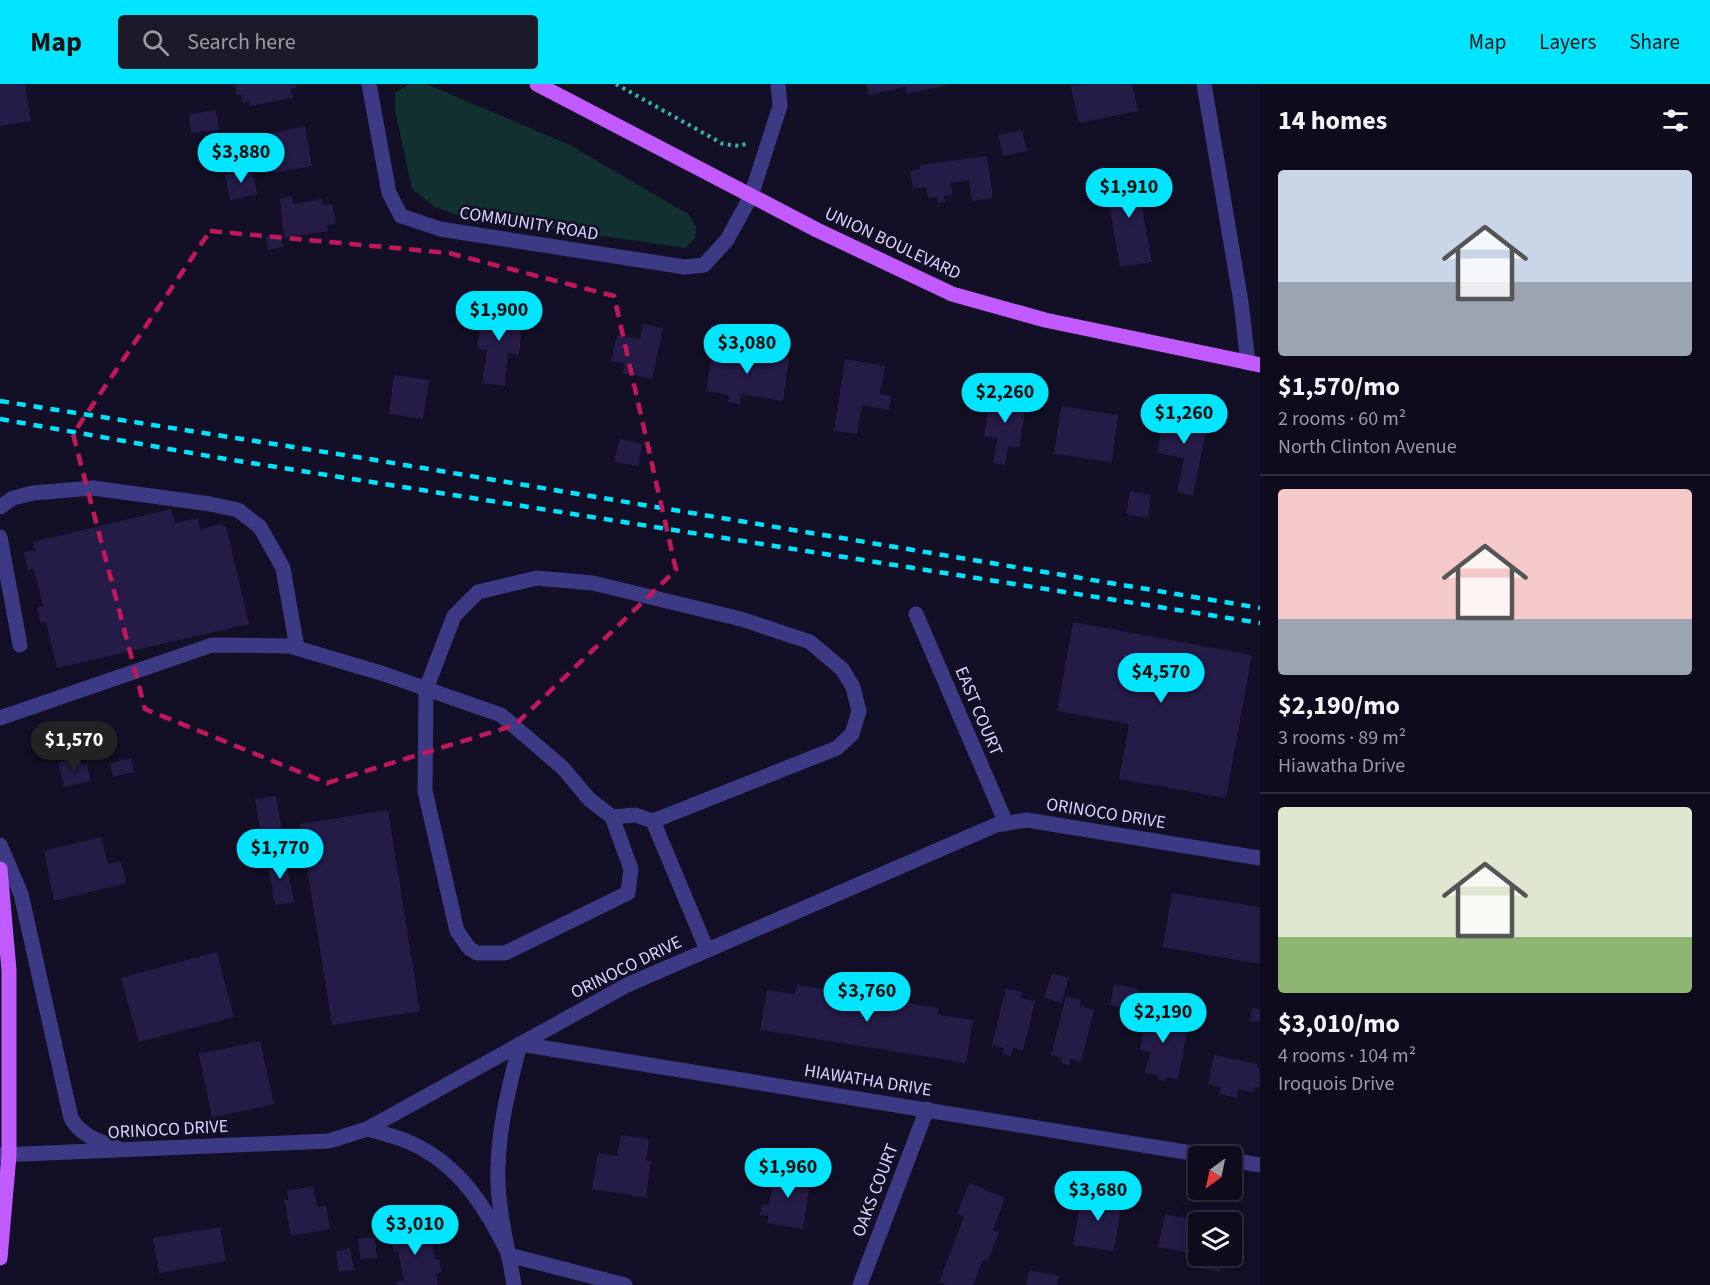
<!DOCTYPE html>
<html lang="en">
<head>
<meta charset="utf-8">
<style>
  :root { --surface:#0e0b1c; --page:#1c1929; --text:#f1f3f6; --muted:#9b9ba3; --line:#2e2b3b; --accent:#00e5ff }
  body { margin:0; font-family:"Source Sans 3",sans-serif; background:var(--page); color:var(--text); height:100vh; display:flex; flex-direction:column; font-size:22px; white-space:nowrap }
  * { box-sizing:border-box; margin:0 }
  p { font-size:20px; color:var(--muted) }
  .icon { flex:none; width:33px; height:33px; fill:none; stroke:currentColor; stroke-width:2; stroke-linecap:round; stroke-linejoin:round }
  .map { position:relative; flex:1; overflow:hidden }
  .side { display:flex; flex-direction:column; background:var(--surface); width:450px }
  .side>* { flex:none }
  .needle { width:39px; rotate:213deg }
  .controls { position:absolute; left:1188px; top:1062px; display:grid; gap:12px }
  .controls a { display:grid; place-items:center; width:54px; height:54px; border-radius:6px; background:var(--surface); box-shadow:0 3px 15px #0003,0 0 0 2px var(--line); font-size:30px }
  .price { position:absolute; translate:-50% -51px; padding:0 14px; border-radius:21px; background:var(--accent); color:#111; font-size:20px; line-height:39px; filter:drop-shadow(0 2px 3px #0008) }
  .price::after { content:''; position:absolute; left:50%; top:36px; width:18px; height:14px; margin-left:-9px; background:inherit; clip-path:polygon(0 0,100% 0,50% 100%) }
  .price.current { background:#222; color:#fff }
  ul { padding:0; list-style:none }
  li { display:grid; align-content:center; gap:12px; height:318px; padding:0 18px }
  li+li { border-top:2px solid var(--line) }
  li span { display:grid; place-items:center; height:186px; border-radius:6px; color:#555 }
  li>.icon { margin-inline-start:auto }
  span .icon { width:108px; height:108px; fill:#fffc; stroke-width:1 }
  li b { font-size:26px }
  h2 { display:flex; justify-content:space-between; align-items:center; height:72px; padding:0 18px; font-size:26px }
  header { display:flex; align-items:center; gap:36px; box-sizing:border-box; height:84px; padding:0 30px; background:var(--accent); color:#111 }
  header strong { font-size:28px }
  nav { display:flex; gap:33px; margin-inline-start:auto; font-size:21px }
  .search { width:420px; height:54px; background:var(--page); display:flex; align-items:center; gap:15px; box-sizing:border-box; padding:0 21px; border-radius:6px; color:var(--muted); font-size:22px }
  main { display:flex; flex:1; min-height:0 }
  .map>svg:first-child { display:block }
</style>
</head>
<body>
<header>
<strong>Map</strong>
<div class="search"><svg class="icon" aria-label="search" viewBox="0 0 24 24"><circle cx="10" cy="10" r="6"/><path d="M15 15l6 6"/></svg>Search here</div>
<nav><a>Map</a><a>Layers</a><a>Share</a></nav>
</header>
<main>
<div class="map">
<svg width="1260" height="1201" viewBox="0 0 1260 1201">
  <rect width="100%" height="100%" fill="#130f26"/>
  <path fill="#12302f" d="M409,0H426L570,61L688,130L696,142L695,154L685,164L457,131L435,123L412,105L395,26V9Z"/>
  <g fill="#241b47">
    <path d="M0,0H25L31,37L0,42Z"/>
    <path d="M235,0H296V4L291,5L293,14L250,22L249,17L243,19L241,11L237,12Z"/>
    <path d="M866,0H948V1L907,10L906,3L869,11Z"/>
    <path d="M1081,0H1132L1138,27L1079,39L1071,2Z"/>
    <path d="M216,26L219,46L191,49L189,30Z"/>
    <path d="M305,42L312,82L273,89L269,65L262,66L260,52Z"/>
    <path d="M1022,46L1027,67L1003,72L998,51Z"/>
    <path d="M987,72L993,114L972,117L969,96L951,99L952,111L944,112L945,118L938,119L937,113L928,114L926,103L913,105L910,87L920,85V81Z"/>
    <path d="M252,85L257,110L230,116L225,91Z"/>
    <path d="M1145,91L1149,116L1141,117L1152,178L1120,183L1105,97Z"/>
    <path d="M292,112L293,120L322,115L323,122L332,120L336,140L327,141L328,147L284,154L280,115Z"/>
    <path d="M281,150L283,163L268,166L266,153Z"/>
    <path d="M482,225L523,227L519,271L508,269L505,302L482,299L487,266L477,265Z"/>
    <path d="M643,240L663,244L652,295L623,289L625,280L611,277L617,251L640,255Z"/>
    <path d="M713,262L789,274L783,317L741,310L740,320L728,318L729,311L706,307Z"/>
    <path d="M845,275L885,282L880,310L891,312L889,326L862,321L857,350L834,347Z"/>
    <path d="M394,291L429,296L423,335L389,330Z"/>
    <path d="M1001,307L1020,310L1019,319L1026,320L1019,364L1008,362L1005,381L993,379L997,354L984,352L990,316L1000,317Z"/>
    <path d="M1061,322L1118,331L1112,378L1054,370Z"/>
    <path d="M1166,324L1194,329L1193,335L1208,338L1193,412L1177,408L1184,374L1157,369Z"/>
    <path d="M620,355L642,360L638,382L614,378Z"/>
    <path d="M1130,407L1151,411L1148,434L1126,430Z"/>
    <path d="M171,425L175,439L198,434L200,446L222,439L223,443L226,442L249,540L57,584L46,538L41,539L37,523L43,522L34,485L28,486L24,468L35,466L33,458Z"/>
    <path d="M1073,538L1252,571L1226,714L1119,695L1129,640L1057,627Z"/>
    <path d="M80,673L82,681L87,680L91,697L64,703L58,678Z"/>
    <path d="M131,674L134,688L113,693L110,679Z"/>
    <path d="M276,712L284,761L263,764L255,715Z"/>
    <path d="M388,726L420,927L332,941L300,740Z"/>
    <path d="M101,753L108,780L121,777L126,799L54,817L44,767Z"/>
    <path d="M285,771L294,818L275,821L267,775Z"/>
    <path d="M1172,809L1260,823V880L1163,863Z"/>
    <path d="M217,868L234,933L139,958L121,894Z"/>
    <path d="M1052,889L1069,894L1061,919L1044,913Z"/>
    <path d="M1114,900L1138,905L1134,926L1110,921Z"/>
    <path d="M797,901L939,924L938,931L973,936L966,979L760,946L767,906L795,910Z"/>
    <path d="M1006,904L1022,908L1020,914L1035,917L1023,967L1013,964L1011,972L1003,970L1004,964L992,961Z"/>
    <path d="M1066,912L1081,916L1080,922L1094,926L1081,978L1070,975L1069,981L1061,979L1062,974L1051,971Z"/>
    <path d="M1158,924L1172,927V939L1188,943L1178,995L1167,993L1166,997L1157,995L1158,991L1145,989L1150,968L1140,966L1147,927L1157,929Z"/>
    <path d="M1252,924L1260,925V938L1250,937Z"/>
    <path d="M260,957L274,1020L212,1034L199,970Z"/>
    <path d="M1214,971L1257,980V984H1260V1004L1254,1003L1253,1008L1238,1005L1236,1014L1219,1010L1221,1003L1208,1000Z"/>
    <path d="M621,1051L649,1055L646,1076L651,1077L646,1114L592,1105L598,1069L617,1072Z"/>
    <path d="M775,1085L811,1091L803,1145L767,1139L768,1132L760,1131L762,1120L769,1121Z"/>
    <path d="M969,1099L1005,1114L993,1146L999,1148L988,1177L983,1176L973,1201H946L939,1198L964,1133L957,1130Z"/>
    <path d="M313,1102L317,1123L326,1121L330,1145L291,1152L284,1116H288L287,1107Z"/>
    <path d="M1082,1109L1122,1115L1114,1167L1073,1161Z"/>
    <path d="M1165,1130L1198,1137V1172H1223L1220,1188L1190,1182L1192,1170L1158,1163Z"/>
    <path d="M422,1138L426,1160L432,1159L435,1175L439,1176L442,1188L436,1189L438,1201H397L396,1198L404,1196L398,1167L394,1168L390,1145Z"/>
    <path d="M220,1143L226,1177L159,1189L153,1154Z"/>
    <path d="M375,1153L377,1174L360,1175L358,1154Z"/>
    <path d="M350,1164L354,1186L339,1188L336,1167Z"/>
    <path d="M1029,1186L1059,1192L1057,1201H1026Z"/>
  </g>
  <g fill="none" stroke-linecap="round" stroke-linejoin="round">
    <path stroke="#2fb8b0" stroke-width="4" stroke-dasharray="3 4.5" stroke-linecap="butt" d="M616,0L723,60L740,62L748,59"/>
    <g stroke="#3d3a85" stroke-width="15">
      <path d="M369,0L389,109L401,132L440,145L685,183L704,181L727,156L751,112L780,22L778,0"/>
      <path d="M1204,0L1241,218L1248,279"/>
      <path d="M0,423L13,414L33,409L93,404L210,420L238,426L260,443L283,484L297,564"/>
      <path d="M0,453L20,561"/>
      <path d="M916,530L1006,739"/>
      <path d="M0,634L212,561L290,562L384,590L501,631L563,684L589,715L612,733L635,731L653,737L707,866"/>
      <path d="M612,733L631,785L628,809L505,869H477L469,864L457,847L425,707L426,605L454,532L478,508L537,494L593,499L741,535L810,558L842,585L853,603L859,627L852,650L837,664L653,737"/>
      <path d="M0,761L21,810L71,1034C81,1052 99,1057 117,1064"/>
      <path d="M367,1045C382,1049 398,1053 411,1059C460,1081 487,1125 509,1171L625,1201"/>
      <path d="M0,1071L329,1057L367,1045L627,901L996,741L1027,736L1260,774"/>
      <path d="M1232,1076L1260,1081"/>
      <path d="M514,1201C508,1162 496,1122 498,1082C499,1041 510,999 520,960L1210,1072"/>
      <path d="M860,1201L927,1025"/>
    </g>
    <g stroke="#c25bff" stroke-width="15">
      <path d="M537,0L817,146L952,210L1045,236L1260,281"/>
      <path d="M0,785L9,886V1071L0,1174"/>
    </g>
    <g stroke="#00e5ff" stroke-width="4.5" stroke-dasharray="9 8" stroke-linecap="butt">
      <path d="M0,317L363,374L1260,524"/>
      <path d="M0,335L220,374L1260,539"/>
    </g>
  </g>
  <path fill="none" stroke="#c2185b" stroke-width="4.5" stroke-dasharray="12 8" stroke-linejoin="round" d="M210,147L449,169L614,212L676,486L515,641L327,699L145,625L73,350Z"/>
  <g text-anchor="middle" stroke-width="5" stroke-linejoin="round" paint-order="stroke">
    <g font-size="18" fill="#d9d4ff" stroke="#130f26">
      <text transform="translate(529 139) rotate(9)" y="6">COMMUNITY ROAD</text>
      <text transform="translate(893 159) rotate(25)" y="6">UNION BOULEVARD</text>
      <text transform="translate(979 627) rotate(67)" y="6">EAST COURT</text>
      <text transform="translate(1106 729) rotate(9)" y="6">ORINOCO DRIVE</text>
      <text transform="translate(626 883) rotate(-26)" y="6">ORINOCO DRIVE</text>
      <text transform="translate(868 996) rotate(9)" y="6">HIAWATHA DRIVE</text>
      <text transform="translate(168 1045) rotate(-3)" y="6">ORINOCO DRIVE</text>
      <text transform="translate(875 1106) rotate(-69)" y="6">OAKS COURT</text>
    </g>
  </g>
</svg>
<div class="controls">
<a><svg class="needle" viewBox="-14 -14 28 28"><path d="M0-13l5 13h-10z" fill="#e53935"/><path d="M0 13l5-13h-10z" fill="#9b9ba3"/></svg></a>
<a><svg class="icon" aria-label="layers" viewBox="0 0 24 24"><path d="M12 4l9 5-9 5-9-5zM3 14l9 5 9-5"/></svg></a>
</div>
<b class="price" style="left:241px;top:100px">$3,880</b>
<b class="price" style="left:1129px;top:135px">$1,910</b>
<b class="price" style="left:499px;top:258px">$1,900</b>
<b class="price" style="left:747px;top:291px">$3,080</b>
<b class="price" style="left:1005px;top:340px">$2,260</b>
<b class="price" style="left:1184px;top:361px">$1,260</b>
<b class="price" style="left:1161px;top:620px">$4,570</b>
<b class="price current" style="left:74px;top:688px">$1,570</b>
<b class="price" style="left:280px;top:796px">$1,770</b>
<b class="price" style="left:867px;top:939px">$3,760</b>
<b class="price" style="left:1163px;top:960px">$2,190</b>
<b class="price" style="left:788px;top:1115px">$1,960</b>
<b class="price" style="left:1098px;top:1138px">$3,680</b>
<b class="price" style="left:415px;top:1172px">$3,010</b>
</div>
<section class="side">
<h2>14 homes<svg class="icon" aria-label="filters" viewBox="0 0 24 24"><path d="M4 7h16M4 17h16"/><circle cx="9" cy="7" r="2"/><circle cx="15" cy="17" r="2"/></svg></h2>
<ul>
<li><span style="background:linear-gradient(#c9d6e8 60%,#9aa5b1 0)"><svg class="icon" aria-label="home" viewBox="0 0 24 24"><path d="M3 11l9-7 9 7M6 9v11h12V9"/></svg></span><div><b>$1,570/mo</b><p>2 rooms · 60 m²</p><p>North Clinton Avenue</p></div></li>
<li><span style="background:linear-gradient(#f6c9c9 70%,#9aa5b1 0)"><svg class="icon" aria-label="home" viewBox="0 0 24 24"><path d="M3 11l9-7 9 7M6 9v11h12V9"/></svg></span><div><b>$2,190/mo</b><p>3 rooms · 89 m²</p><p>Hiawatha Drive</p></div></li>
<li><span style="background:linear-gradient(#dfe7d0 70%,#8fb573 0)"><svg class="icon" aria-label="home" viewBox="0 0 24 24"><path d="M3 11l9-7 9 7M6 9v11h12V9"/></svg></span><div><b>$3,010/mo</b><p>4 rooms · 104 m²</p><p>Iroquois Drive</p></div></li>
</ul>
</section>
</main>
</body>
</html>
